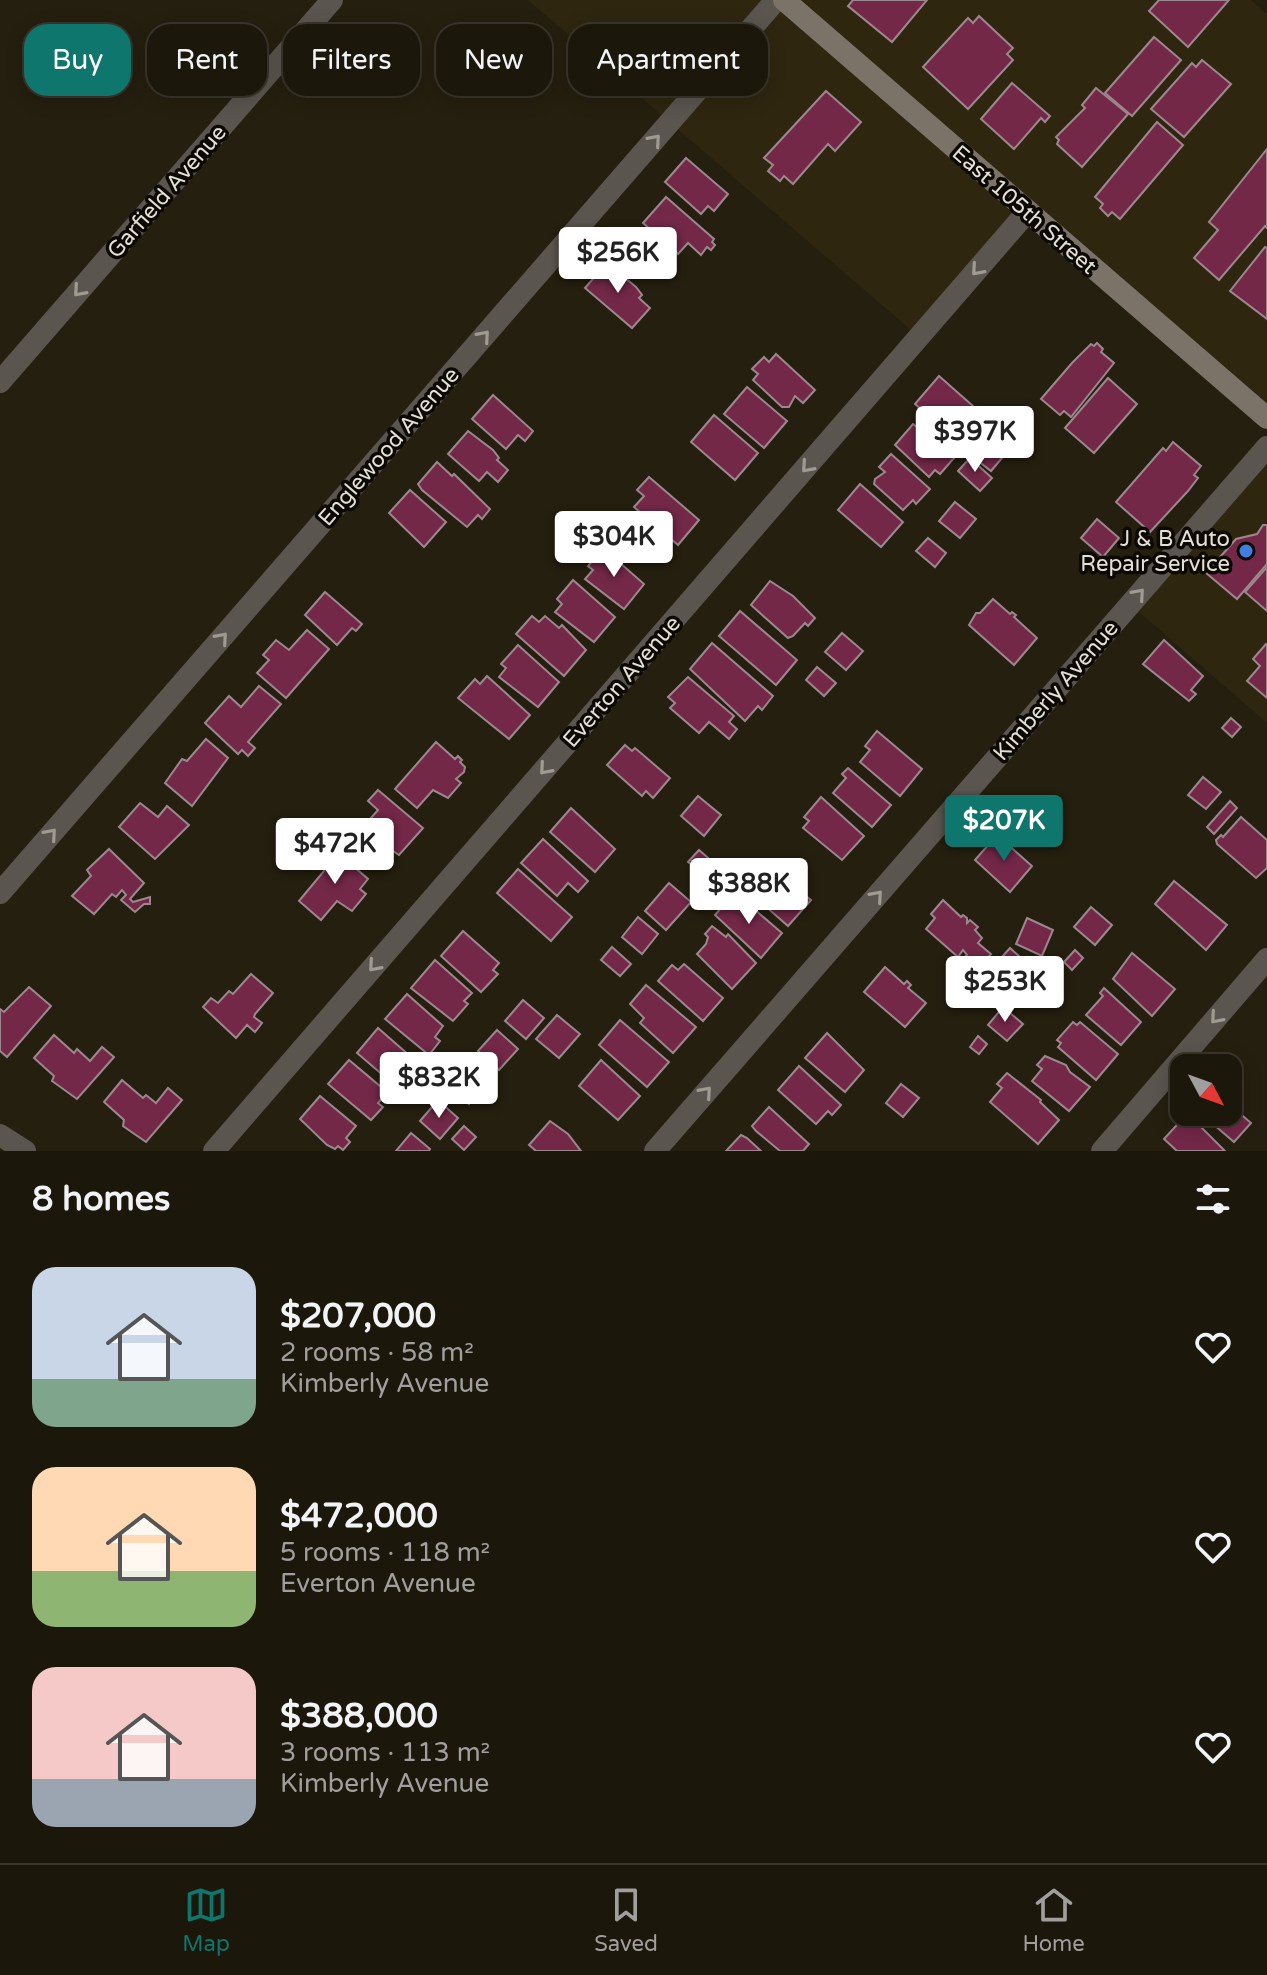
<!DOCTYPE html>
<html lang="en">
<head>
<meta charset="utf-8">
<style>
  :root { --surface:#1c170b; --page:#252014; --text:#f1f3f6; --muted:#a09f9d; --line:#3a362c; --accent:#0f766e }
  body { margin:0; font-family:"Varela Round",sans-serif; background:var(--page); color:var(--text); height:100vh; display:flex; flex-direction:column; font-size:30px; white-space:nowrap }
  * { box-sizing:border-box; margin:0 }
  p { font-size:26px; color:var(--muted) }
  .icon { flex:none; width:44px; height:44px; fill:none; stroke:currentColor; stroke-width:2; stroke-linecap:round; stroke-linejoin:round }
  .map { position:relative; height:1151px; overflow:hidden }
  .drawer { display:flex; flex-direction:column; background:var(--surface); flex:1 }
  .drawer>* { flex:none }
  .top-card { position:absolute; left:24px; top:24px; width:800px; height:72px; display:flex; gap:16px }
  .needle { width:52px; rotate:131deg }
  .buttons { position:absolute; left:1170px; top:1054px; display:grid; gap:16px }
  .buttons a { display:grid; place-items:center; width:72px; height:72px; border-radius:16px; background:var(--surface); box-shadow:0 4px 20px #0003,0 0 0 2px var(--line); font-size:40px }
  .price { position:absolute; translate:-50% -68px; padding:0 18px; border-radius:8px; background:#fff; color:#222; font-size:26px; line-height:52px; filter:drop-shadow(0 2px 4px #0008) }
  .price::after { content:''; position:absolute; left:50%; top:48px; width:24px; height:18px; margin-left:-12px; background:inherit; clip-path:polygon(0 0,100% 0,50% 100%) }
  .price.selected { background:var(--accent); color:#fff }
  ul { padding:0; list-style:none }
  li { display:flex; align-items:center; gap:24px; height:200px; padding:0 32px }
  li span { display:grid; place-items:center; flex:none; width:224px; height:160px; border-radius:24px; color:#555 }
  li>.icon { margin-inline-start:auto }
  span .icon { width:96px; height:96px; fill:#fffc; stroke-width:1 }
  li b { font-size:34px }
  h2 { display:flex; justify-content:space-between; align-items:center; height:96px; padding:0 32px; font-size:34px }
  .pill { padding:0 28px; border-radius:24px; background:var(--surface); box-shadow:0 4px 20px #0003,0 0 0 2px var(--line); font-size:28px; line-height:72px }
  .pill.selected { background:var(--accent); color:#fff }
  .tab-bar { display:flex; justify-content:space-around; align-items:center; height:112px; border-top:2px solid var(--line); background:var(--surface); font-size:22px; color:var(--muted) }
  .tab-bar a { display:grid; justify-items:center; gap:4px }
  .tab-bar .selected { color:var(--accent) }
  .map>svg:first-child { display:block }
</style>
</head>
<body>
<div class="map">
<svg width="1267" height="1151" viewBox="0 0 1267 1151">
  <rect width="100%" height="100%" fill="#251f0f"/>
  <g fill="#2e260f">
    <path d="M528,0H1251L1267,14V418L1028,212L919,337Z"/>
    <path d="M1267,447V723L1130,604Z"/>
  </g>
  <g fill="#732848" stroke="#9d878e" stroke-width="2">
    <path d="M853,0H927L892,42L848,6Z"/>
    <path d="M1159,0H1229L1188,47L1149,11Z"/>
    <path d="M979,16L1013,48L1007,54L1013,60L968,109L923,67L968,18L973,23Z"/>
    <path d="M1154,37L1181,60L1132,116L1105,93Z"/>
    <path d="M1202,60L1231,84L1184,137L1151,109L1192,63L1196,67Z"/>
    <path d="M1012,83L1050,116L1045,122L1041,118L1014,149L981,119Z"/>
    <path d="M1096,88L1128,114L1082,167L1057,144L1059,140L1056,137L1085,108L1082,105Z"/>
    <path d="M826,91L861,122L835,151L828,144L793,184L784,176L780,181L768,171L773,165L764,158Z"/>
    <path d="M1157,122L1183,145L1120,219L1112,212L1108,216L1100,208L1103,204L1095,197Z"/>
    <path d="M1267,149V228L1265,226L1219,280L1194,258L1218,230L1209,222Z"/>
    <path d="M686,158L728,194L714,211L708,206L701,214L665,182Z"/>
    <path d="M666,197L714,239L712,242L715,245L711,250L707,247L701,255L688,243L678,254L643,223Z"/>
    <path d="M1265,247L1267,248V319L1230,291Z"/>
    <path d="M607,263L636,287L642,295L639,298L650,308L632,328L585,288Z"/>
    <path d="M1097,343L1103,349L1101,352L1114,363L1071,417L1064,411L1060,415L1041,399L1072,363L1091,344L1094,346Z"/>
    <path d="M776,354L815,390L803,403L795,396L789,407H782L753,380L758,374L752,369L764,357L769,362Z"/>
    <path d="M939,376L990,421L983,429L980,427L973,434L961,424L951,435L915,404Z"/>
    <path d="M1108,378L1137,404L1094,453L1065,428Z"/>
    <path d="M747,387L787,421L764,448L724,414Z"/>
    <path d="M493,395L533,431L525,441L518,435L506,449L472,419Z"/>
    <path d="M714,415L758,453L735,480L691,442Z"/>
    <path d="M913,424L931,438L933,436L954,458L940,474L935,470L929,477L895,445Z"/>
    <path d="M468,431L493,450L499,458L497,460L508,470L498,482L487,472L479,481L448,454Z"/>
    <path d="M994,441L1007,452L991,471L977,460Z"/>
    <path d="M1173,442L1201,466L1194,475L1198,478L1188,491L1150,532L1116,502L1163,448L1166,451Z"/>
    <path d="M891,454L930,489L916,504L913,500L903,510L874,484L875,479L885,472L879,467Z"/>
    <path d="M970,458L992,478L980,491L958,471Z"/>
    <path d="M437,462L452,476L454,474L490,509L482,519L478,515L467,527L422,490L418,484Z"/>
    <path d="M649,477L699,520L678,545L634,507L644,496L637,490Z"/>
    <path d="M860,484L903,522L881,547L838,510Z"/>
    <path d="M410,490L446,522L424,547L389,513Z"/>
    <path d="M955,502L976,519L960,538L939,521Z"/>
    <path d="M1097,519L1119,538L1103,557L1081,538Z"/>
    <path d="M1263,525H1267V564L1237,599L1206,573L1236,539L1257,534Z"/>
    <path d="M928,538L946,553L935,567L916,551Z"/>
    <path d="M603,548L644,584L624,609L585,579L593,570L588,566Z"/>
    <path d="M1267,567V611L1245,592Z"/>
    <path d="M573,580L615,617L594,642L555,612L562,604L557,599Z"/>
    <path d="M770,581L793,596L815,618L808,626L805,623L793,636L788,638L751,605Z"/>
    <path d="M325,592L362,624L356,631L352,628L337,645L305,615Z"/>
    <path d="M993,599L1010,614L1012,612L1016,615L1014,617L1037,638L1014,665L969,625L976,613H980Z"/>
    <path d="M740,611L797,660L776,685L719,636Z"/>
    <path d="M532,616L539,622L545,616L559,628L562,625L586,650L564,676L516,634Z"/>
    <path d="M307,630L329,649L286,698L257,673L269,660L263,655L276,640L289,650Z"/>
    <path d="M842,633L863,651L846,670L825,652Z"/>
    <path d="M1164,640L1203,676L1191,690L1196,694L1189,701L1143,664Z"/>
    <path d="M712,643L773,696L762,710L758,706L745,721L690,669Z"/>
    <path d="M1266,644L1267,645V698L1247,681L1260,666L1253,659Z"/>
    <path d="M518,645L559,682L538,707L499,677L506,668L501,664Z"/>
    <path d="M817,667L836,683L824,696L806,680Z"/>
    <path d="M487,676L530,715L509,739L458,698L475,679L480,684Z"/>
    <path d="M688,677L734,716L729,722L737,729L729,739L709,722L699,733L670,708L675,703L668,697Z"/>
    <path d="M259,686L281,704L248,742L255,748L248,756L242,750L238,754L205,723L229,696L241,707Z"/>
    <path d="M1231,718L1241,727L1232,737L1222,728Z"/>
    <path d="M877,731L922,769L900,796L860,762L870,750L865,746Z"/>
    <path d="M206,739L228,758L192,806L165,783L182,759L187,761Z"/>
    <path d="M436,742L455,759L458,756L462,760L460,762L465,767L464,772L456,779L461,783L448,798L433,790L417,808L395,789Z"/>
    <path d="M625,745L632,751L635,748L670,778L653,798L646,791L642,796L607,765Z"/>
    <path d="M848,768L891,805L872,827L833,793L846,778L842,774Z"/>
    <path d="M1203,777L1221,792L1206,809L1188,795Z"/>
    <path d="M378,790L423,828L399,855L385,846L369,865L347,845L378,810L368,801Z"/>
    <path d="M698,796L721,815L704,836L681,816Z"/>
    <path d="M821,797L864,836L842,860L803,828L809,821L804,817Z"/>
    <path d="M1230,801L1237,808L1214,834L1207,827Z"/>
    <path d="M140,803L158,817L167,806L189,825L155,859L119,827Z"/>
    <path d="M571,808L615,849L595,872L550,832Z"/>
    <path d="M1241,817L1267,840V868L1256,878L1217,844L1216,840L1221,835L1223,837Z"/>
    <path d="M997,835L1032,866L1010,892L975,860Z"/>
    <path d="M543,839L588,881L578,892L568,883L557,896L521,863Z"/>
    <path d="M330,846L368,879L360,889L366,894L352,911L337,901L321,920L299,901L329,865L320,858Z"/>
    <path d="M109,849L144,883L130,899L133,902L150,897V904H144L135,912L121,900L126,895L122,890L116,897L112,894L94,914L72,896L91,876L87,870Z"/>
    <path d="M699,850L714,863L704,875L688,862Z"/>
    <path d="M766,863L811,900L788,926L748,891L756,883L751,879Z"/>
    <path d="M518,869L572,917L551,941L497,893Z"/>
    <path d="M1174,881L1227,925L1206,950L1155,904Z"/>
    <path d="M669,883L691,902L666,930L645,911Z"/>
    <path d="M741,898L782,933L761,958L715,915L729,899L735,904Z"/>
    <path d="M943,900L961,917L963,915L967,918V923L970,920L978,927L975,930L982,938L978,943L991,954L976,972L962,960L967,955L963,950L958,957L926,929L935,918L931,914Z"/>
    <path d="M1091,907L1112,925L1095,945L1074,927Z"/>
    <path d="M638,917L658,934L642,954L622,937Z"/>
    <path d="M1027,918L1053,930L1042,956L1016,944Z"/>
    <path d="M712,926L726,937L728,934L756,963L732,989L697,954L706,944L708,937L705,934Z"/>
    <path d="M463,931L499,963L493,970L498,974L481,992L441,956Z"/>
    <path d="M612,947L631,964L620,976L601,960Z"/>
    <path d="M1010,948L1031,967L1014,986L993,967Z"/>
    <path d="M1075,950L1083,958L1072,970L1064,962Z"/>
    <path d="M1132,953L1175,989L1152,1016L1113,979Z"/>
    <path d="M435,960L472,993L464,1001L468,1004L453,1021L411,988Z"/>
    <path d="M684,964L723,998L703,1021L658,981L672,965L678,970Z"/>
    <path d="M885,967L904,984L907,981L911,985L908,988L926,1003L905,1027L864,992Z"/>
    <path d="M251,974L273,993L255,1014L254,1017L262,1023L255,1032L247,1025L236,1038L203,1007L211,998L218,1003L229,991L233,994Z"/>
    <path d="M646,985L696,1027L673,1053L640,1023L644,1018L630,1004Z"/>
    <path d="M29,987L51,1006L7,1057L0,1051V1009L4,1012Z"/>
    <path d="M1104,988L1141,1022L1121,1045L1086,1015L1103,996L1100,993Z"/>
    <path d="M407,994L443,1026L435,1037L440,1041L429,1055L385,1019Z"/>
    <path d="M523,1000L544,1018L526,1039L505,1021Z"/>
    <path d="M1003,1007L1023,1024L1007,1041L988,1025Z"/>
    <path d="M557,1015L580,1034L559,1058L536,1039Z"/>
    <path d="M620,1020L669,1062L647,1087L599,1045Z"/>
    <path d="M1073,1022L1077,1025L1080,1022L1118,1054L1096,1080L1058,1047L1061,1043L1057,1040Z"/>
    <path d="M378,1028L433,1076L412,1100L357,1053Z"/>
    <path d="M497,1030L518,1049L499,1070L478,1051Z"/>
    <path d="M827,1033L864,1070L845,1092L805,1058Z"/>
    <path d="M54,1035L74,1053L77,1049L90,1061L102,1047L114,1057L77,1099L52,1081L54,1076L34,1058Z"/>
    <path d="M978,1036L987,1044L979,1054L970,1047Z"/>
    <path d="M1045,1056L1066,1065L1070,1072L1090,1087L1069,1111L1032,1081L1042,1069L1037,1065Z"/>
    <path d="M349,1060L387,1092L378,1103L383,1107L371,1120L328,1084Z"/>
    <path d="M601,1060L640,1096L618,1120L579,1086Z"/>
    <path d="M466,1062L489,1081L469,1104L447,1086Z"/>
    <path d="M799,1066L841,1105L832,1115L828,1111L816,1124L778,1090Z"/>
    <path d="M1007,1073L1041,1100L1040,1102L1059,1120L1038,1144L990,1102L1002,1088L997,1084Z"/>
    <path d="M122,1080L143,1098L146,1095L156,1103L168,1088L182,1100L146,1142L123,1126L124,1120L104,1102Z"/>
    <path d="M901,1084L919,1098L903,1117L886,1103Z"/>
    <path d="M320,1096L356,1126L346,1138L350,1142L343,1150L338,1146L335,1149L327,1145L300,1119Z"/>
    <path d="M438,1100L458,1118L440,1139L420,1121Z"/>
    <path d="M1228,1103L1251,1123L1234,1142L1199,1112H1228Z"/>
    <path d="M769,1107L809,1144L803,1151H780L756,1131L752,1126Z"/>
    <path d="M1185,1116L1198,1124L1225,1151H1177L1164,1139Z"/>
    <path d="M550,1121L568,1134L581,1151H536L529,1145Z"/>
    <path d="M464,1126L476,1137L464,1150L452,1139Z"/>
    <path d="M411,1133L430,1149L429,1151H396Z"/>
    <path d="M741,1135L747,1138L761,1151H726Z"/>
  </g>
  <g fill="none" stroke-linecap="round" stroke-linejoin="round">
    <g stroke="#5a554e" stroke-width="22">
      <path d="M0,382L332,0"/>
      <path d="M0,893L776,0"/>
      <path d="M0,1135L25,1151"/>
      <path d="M214,1151L1028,211"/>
      <path d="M655,1151L1267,447"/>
      <path d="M1102,1151L1267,959"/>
    </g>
    <path stroke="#7c7368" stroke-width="22" d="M784,0L1267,418"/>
  </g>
  <defs><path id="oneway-chevron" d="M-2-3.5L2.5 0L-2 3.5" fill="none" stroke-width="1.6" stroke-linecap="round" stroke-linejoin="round" transform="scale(2)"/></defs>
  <g stroke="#9f9a92">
    <use href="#oneway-chevron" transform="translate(655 140) rotate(-49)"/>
    <use href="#oneway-chevron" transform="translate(977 270) rotate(131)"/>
    <use href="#oneway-chevron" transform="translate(79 291) rotate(131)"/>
    <use href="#oneway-chevron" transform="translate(484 336) rotate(-49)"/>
    <use href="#oneway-chevron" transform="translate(807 467) rotate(131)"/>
    <use href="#oneway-chevron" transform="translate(1139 594) rotate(-49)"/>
    <use href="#oneway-chevron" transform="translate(222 638) rotate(-49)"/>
    <use href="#oneway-chevron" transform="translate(545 769) rotate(131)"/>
    <use href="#oneway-chevron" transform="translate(51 834) rotate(-49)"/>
    <use href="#oneway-chevron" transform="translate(877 896) rotate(-49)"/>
    <use href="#oneway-chevron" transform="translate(374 966) rotate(131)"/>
    <use href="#oneway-chevron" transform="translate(1216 1018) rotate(131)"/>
    <use href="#oneway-chevron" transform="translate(706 1092) rotate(-49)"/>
  </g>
  <circle fill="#3f7fe0" stroke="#0c0904" stroke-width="3" cx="1246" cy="551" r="8"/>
  <g text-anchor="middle" stroke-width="7" stroke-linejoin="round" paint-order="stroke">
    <g font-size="22" fill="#e4e0d6" stroke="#0c0904">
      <text transform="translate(166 191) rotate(-49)" y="8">Garfield Avenue</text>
      <text transform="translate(1025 209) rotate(41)" y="8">East 105th Street</text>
      <text transform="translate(388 446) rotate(-49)" y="8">Englewood Avenue</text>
      <text transform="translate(621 681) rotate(-49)" y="8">Everton Avenue</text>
      <text transform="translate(1055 690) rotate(-49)" y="8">Kimberly Avenue</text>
    </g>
    <g font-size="22" fill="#e4e0d6" stroke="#0c0904" text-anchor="end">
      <text x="1230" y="546">J &amp; B Auto<tspan x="1230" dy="25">Repair Service</tspan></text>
    </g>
  </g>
</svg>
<div class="buttons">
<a><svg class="needle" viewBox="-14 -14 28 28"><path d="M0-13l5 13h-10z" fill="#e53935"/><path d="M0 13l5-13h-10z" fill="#a09f9d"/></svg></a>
</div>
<b class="price" style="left:618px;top:295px">$256K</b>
<b class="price" style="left:975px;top:474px">$397K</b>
<b class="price" style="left:614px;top:579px">$304K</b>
<b class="price selected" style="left:1004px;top:863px">$207K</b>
<b class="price" style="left:335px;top:886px">$472K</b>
<b class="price" style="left:749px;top:926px">$388K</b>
<b class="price" style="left:1005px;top:1024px">$253K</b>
<b class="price" style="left:439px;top:1120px">$832K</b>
<div class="top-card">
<a class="pill selected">Buy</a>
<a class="pill">Rent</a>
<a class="pill">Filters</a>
<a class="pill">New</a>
<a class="pill">Apartment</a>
</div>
</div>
<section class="drawer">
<h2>8 homes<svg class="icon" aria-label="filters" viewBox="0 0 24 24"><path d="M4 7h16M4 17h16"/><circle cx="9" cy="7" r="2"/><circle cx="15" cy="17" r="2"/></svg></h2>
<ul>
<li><span style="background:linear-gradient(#c9d6e8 70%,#7fa58c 0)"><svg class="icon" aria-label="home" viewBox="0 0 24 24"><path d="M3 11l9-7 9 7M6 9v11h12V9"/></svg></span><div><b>$207,000</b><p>2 rooms · 58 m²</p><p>Kimberly Avenue</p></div><svg class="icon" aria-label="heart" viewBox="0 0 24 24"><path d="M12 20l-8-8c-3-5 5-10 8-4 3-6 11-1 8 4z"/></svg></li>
<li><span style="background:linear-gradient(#ffd9b3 65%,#8fb573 0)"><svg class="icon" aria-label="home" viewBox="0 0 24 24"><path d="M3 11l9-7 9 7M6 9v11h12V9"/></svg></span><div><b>$472,000</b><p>5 rooms · 118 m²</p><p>Everton Avenue</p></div><svg class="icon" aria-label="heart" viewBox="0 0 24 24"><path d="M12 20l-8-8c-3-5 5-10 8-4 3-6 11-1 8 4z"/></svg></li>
<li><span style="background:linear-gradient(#f6c9c9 70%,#9aa5b1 0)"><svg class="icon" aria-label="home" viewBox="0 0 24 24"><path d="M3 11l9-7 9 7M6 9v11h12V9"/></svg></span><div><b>$388,000</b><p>3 rooms · 113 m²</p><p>Kimberly Avenue</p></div><svg class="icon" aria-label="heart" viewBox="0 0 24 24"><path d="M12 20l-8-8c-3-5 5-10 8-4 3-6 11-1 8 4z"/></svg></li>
</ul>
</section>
<nav class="tab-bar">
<a class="selected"><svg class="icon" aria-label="map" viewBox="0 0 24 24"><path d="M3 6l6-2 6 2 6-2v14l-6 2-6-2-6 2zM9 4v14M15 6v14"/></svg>Map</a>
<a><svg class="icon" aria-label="saved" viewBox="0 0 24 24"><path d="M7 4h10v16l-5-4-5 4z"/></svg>Saved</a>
<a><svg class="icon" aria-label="home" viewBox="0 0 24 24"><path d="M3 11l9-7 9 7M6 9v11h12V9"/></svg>Home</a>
</nav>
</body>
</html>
